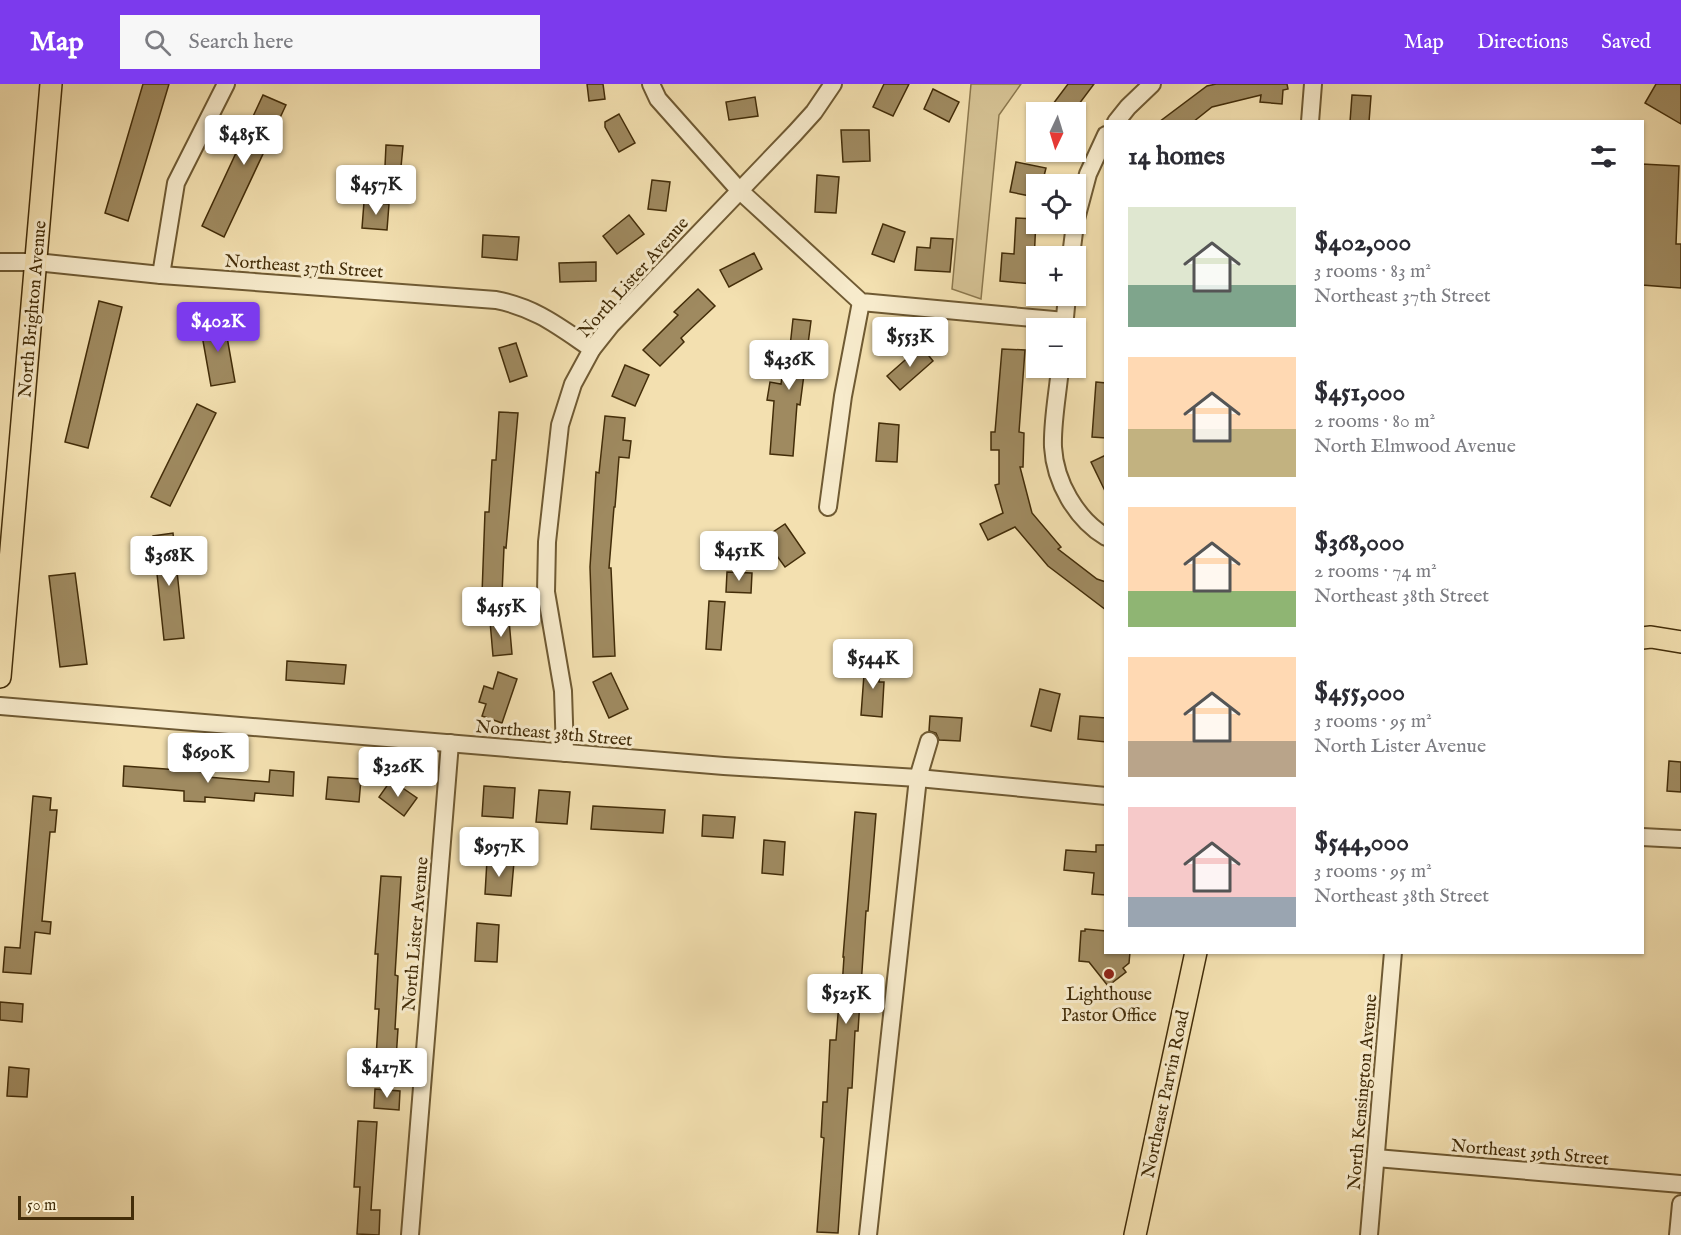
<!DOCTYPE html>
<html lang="en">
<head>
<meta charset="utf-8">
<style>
  :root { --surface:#fff; --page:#f7f7f7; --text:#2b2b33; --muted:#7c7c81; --accent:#7c3aed }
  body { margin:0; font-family:"IM FELL English",serif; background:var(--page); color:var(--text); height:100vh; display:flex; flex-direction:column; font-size:22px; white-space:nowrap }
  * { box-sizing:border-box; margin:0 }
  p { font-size:20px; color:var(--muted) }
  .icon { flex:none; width:33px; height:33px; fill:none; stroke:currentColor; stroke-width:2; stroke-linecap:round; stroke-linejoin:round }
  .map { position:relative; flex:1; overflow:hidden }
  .details { position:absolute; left:1104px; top:36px; width:540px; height:834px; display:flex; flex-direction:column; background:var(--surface); border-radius:0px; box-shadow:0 2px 4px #0004 }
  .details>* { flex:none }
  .needle { width:39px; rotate:184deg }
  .fabs { position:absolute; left:1026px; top:18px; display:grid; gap:12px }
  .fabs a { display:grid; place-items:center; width:60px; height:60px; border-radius:0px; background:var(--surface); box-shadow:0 2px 4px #0004; font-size:30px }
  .scale { position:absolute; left:18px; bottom:15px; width:116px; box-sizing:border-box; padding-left:6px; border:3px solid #432d09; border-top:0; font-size:16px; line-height:21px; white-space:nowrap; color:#432d09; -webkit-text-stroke:4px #f7ebcc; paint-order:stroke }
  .price { position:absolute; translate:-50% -51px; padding:0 14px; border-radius:6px; background:#fff; color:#222; font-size:20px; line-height:39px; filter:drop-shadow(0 2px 3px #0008) }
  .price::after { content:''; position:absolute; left:50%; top:36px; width:18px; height:14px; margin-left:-9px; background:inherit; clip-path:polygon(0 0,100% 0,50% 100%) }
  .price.on { background:var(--accent); color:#fff }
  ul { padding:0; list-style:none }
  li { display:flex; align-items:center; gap:18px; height:150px; padding:0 24px }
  li span { display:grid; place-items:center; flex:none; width:168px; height:120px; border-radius:0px; color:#555 }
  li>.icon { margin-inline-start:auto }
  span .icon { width:72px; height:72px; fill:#fffc; stroke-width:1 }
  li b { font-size:26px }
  h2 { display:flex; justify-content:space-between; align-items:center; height:72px; padding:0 24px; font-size:26px }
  header { display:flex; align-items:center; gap:36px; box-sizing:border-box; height:84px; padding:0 30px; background:var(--accent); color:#fff }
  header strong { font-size:28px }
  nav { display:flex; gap:33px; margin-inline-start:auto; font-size:21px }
  .search { width:420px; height:54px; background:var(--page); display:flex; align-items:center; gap:15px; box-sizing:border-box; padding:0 21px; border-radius:0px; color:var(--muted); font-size:22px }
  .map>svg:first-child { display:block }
</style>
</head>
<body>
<header>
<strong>Map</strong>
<div class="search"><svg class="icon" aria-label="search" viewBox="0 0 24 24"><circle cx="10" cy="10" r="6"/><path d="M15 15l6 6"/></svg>Search here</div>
<nav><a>Map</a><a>Directions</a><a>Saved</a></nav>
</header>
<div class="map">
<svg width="1681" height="1151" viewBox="0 0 1681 1151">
  <rect width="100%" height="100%" fill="#f3e0b0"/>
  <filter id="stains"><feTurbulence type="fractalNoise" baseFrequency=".00333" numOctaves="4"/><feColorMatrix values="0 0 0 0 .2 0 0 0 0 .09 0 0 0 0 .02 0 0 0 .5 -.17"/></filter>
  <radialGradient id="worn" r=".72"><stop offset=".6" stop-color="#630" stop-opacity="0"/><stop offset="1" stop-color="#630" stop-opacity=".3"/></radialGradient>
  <path fill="#d5c294" stroke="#8c784e" stroke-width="1.5" d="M971,0H1021L999,31L981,215L952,205Z"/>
  <g fill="#9f8a60" stroke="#432d09" stroke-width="1.5">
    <path d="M143,0H169L128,137L105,129Z"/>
    <path d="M587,0H603L605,15L589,17Z"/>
    <path d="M884,0H909L893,32L873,23Z"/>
    <path d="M1068,0H1094L1073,28H1047Z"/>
    <path d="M1216,0H1287L1288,5L1283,6L1282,20L1260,18L1261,11L1212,23L1193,38H1159L1207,2Z"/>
    <path d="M1656,0H1681V40L1645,19Z"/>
    <path d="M933,5L959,18L949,38L924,25Z"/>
    <path d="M263,11L286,21L224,153L202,142Z"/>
    <path d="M1352,11L1371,12L1369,38H1350Z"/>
    <path d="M755,13L758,32L729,36L726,18Z"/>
    <path d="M619,30L635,59L619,68L605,43V38Z"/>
    <path d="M841,46H869L870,77L843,78Z"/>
    <path d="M386,61L403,62L401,83L385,82Z"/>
    <path d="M1016,78L1046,84L1042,100L1032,102L1030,112L1010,108Z"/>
    <path d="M1642,80L1679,82L1676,160H1681V204L1642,201Z"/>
    <path d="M817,91L839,93L836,129L815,128Z"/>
    <path d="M652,96L670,98L666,127L648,125Z"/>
    <path d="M364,118L389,120L387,146L362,144Z"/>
    <path d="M629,131L644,150L617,170L603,152Z"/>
    <path d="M1016,134L1036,135L1033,200L1000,197L1002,169L1014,170Z"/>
    <path d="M883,140L905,148L894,178L872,170Z"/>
    <path d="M483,151L519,153L517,176L482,173Z"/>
    <path d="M931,154L953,155L950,188L915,186L917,163L930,164Z"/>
    <path d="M754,169L762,185L729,203L720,186Z"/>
    <path d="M596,178V197L560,198L559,179Z"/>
    <path d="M698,205L715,222L681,254L684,258L660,282L643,266L678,231L674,228Z"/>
    <path d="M99,217L122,223L88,364L65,358Z"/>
    <path d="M793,235L811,237L800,321L797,320L793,372L770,370L774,317L767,316L770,298L781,300L785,272H789Z"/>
    <path d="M224,236L235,298L211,302L200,240Z"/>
    <path d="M516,259L527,292L510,298L499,264Z"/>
    <path d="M921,262L933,277L900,306L887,292Z"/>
    <path d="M1002,265L1025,266L1019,348L1024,349L1023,383H1020L1032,429L1061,463L1058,465L1097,495L1106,498V526L1048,482L1015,443L988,456L980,440L1003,429L995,401L999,400V366H991V348H995Z"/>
    <path d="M625,281L649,291L635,322L612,312Z"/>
    <path d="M1096,298L1106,299V354L1092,353Z"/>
    <path d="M197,320L216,329L170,422L151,413Z"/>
    <path d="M499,328L518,329L506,464L504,463L502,510H482L485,428H489L492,376H496Z"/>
    <path d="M605,332L625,334L623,356L631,357L629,374L619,373L615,423H614L609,484H611L615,572L593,573L590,483L596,388L599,389Z"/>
    <path d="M879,339L899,341L897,378L876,377Z"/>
    <path d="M1106,371V409L1091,378Z"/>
    <path d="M785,440L805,469L785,483L764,454Z"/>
    <path d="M173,449L184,554L164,556L153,452Z"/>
    <path d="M727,488L752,489L751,509L726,508Z"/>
    <path d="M75,489L87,580L60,583L49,492Z"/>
    <path d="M709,517L725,518L721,566L706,565Z"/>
    <path d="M509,536L512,570L493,572L490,537Z"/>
    <path d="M287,577L346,581L344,600L286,596Z"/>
    <path d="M865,577L881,578L879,598H884L882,633L861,631Z"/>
    <path d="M498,588L517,595L502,639L482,632L486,620L479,618L484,602L493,605Z"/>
    <path d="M611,589L628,625L609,634L593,598Z"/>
    <path d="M1040,605L1060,610L1051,647L1031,642Z"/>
    <path d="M930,632L962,634L960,657L939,656L936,649L929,647Z"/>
    <path d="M1080,632L1106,634V658L1078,655Z"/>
    <path d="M1669,677L1681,678V708L1667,707Z"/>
    <path d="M124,682L207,688V693L269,698L270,686L294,688L293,712L255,709L254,717L205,713V718L184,717V707L123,702Z"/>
    <path d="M328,693L361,695L359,718L326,715Z"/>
    <path d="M391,696L417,714L404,732L379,713Z"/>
    <path d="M484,702L515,704L513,734L482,732Z"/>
    <path d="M539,706L570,708L567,740L536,738Z"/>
    <path d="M33,712L51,714L50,726H57L55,748H50L42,837L51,838L50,850L35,848L31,890L3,888L5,863L20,864Z"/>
    <path d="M593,722L665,726L663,749L591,745Z"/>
    <path d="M855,728L876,730L868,827H866L858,947H855L852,1004H848L838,1149L817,1148L824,1054L821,1053L823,1018H827L830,956H836L839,918H841L844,873H843Z"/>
    <path d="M703,731L735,733L733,754L702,752Z"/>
    <path d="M764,756L785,758L783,791L762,789Z"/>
    <path d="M1096,761H1106V811L1092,810L1094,789L1064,786L1066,766L1096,768Z"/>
    <path d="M487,776L514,778L511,812L485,810Z"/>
    <path d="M381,792L401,793L395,891L398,892L395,945H398L396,975L376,974L379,925H375L378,870H375Z"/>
    <path d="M477,839L499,841L497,878L475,877Z"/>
    <path d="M1085,845L1106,847V868H1130L1129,879L1123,884L1126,888L1108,902L1089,878L1079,877L1081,847H1085Z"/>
    <path d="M0,918L23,920L22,938L0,936Z"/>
    <path d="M9,983L29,985L27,1013L7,1012Z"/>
    <path d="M375,1005L400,1007L399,1026L374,1024Z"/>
    <path d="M358,1037L377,1038L371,1126H380L379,1151L357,1150L360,1103H354Z"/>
  </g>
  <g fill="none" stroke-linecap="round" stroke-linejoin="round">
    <defs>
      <g id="minor">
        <path d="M651,0L658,15L739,106L861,218L1065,237"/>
        <path d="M1116,38L1128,23L1152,0"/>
        <path d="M1310,38L1313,0"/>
        <path d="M1076,135L1088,90L1106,51"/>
        <path d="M1071,172L1075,140"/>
        <path d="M0,178H36L161,191L496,216C536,224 558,242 592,265"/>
        <path d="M161,191L176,99L226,0"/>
        <path d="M1064,244L1067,212"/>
        <path d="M1060,284C1058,308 1052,338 1053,363C1055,398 1076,435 1106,453"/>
        <path d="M828,423L843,312L861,218"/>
        <path d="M0,622L724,682L918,694L1106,712"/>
        <path d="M565,669L563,607L546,508L547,458L560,341L573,300L592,265L611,241L795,49L814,28L833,0"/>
        <path d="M1642,753L1681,755"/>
        <path d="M1376,1074L1681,1100"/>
        <path d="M410,1151L450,659"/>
        <path d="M868,1151L918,694L929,657"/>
        <path d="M1369,1151L1393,868"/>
        <path d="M1678,1151L1681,1120"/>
      </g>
      <g id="major">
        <path d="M1642,554L1651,553L1681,558"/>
        <path d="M0,593L51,0"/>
        <path d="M1135,1151L1196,868"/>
      </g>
    </defs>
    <use href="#minor" stroke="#6f5a33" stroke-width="20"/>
    <use href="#major" stroke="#432d09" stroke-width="24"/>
    <use href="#minor" stroke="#f7ebcc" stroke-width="16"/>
    <use href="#major" stroke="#f3e0b0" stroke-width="21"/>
  </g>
  <circle fill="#8f2418" stroke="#f7ebcc" stroke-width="2" cx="1109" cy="890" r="6"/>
  <g text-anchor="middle" stroke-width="6" stroke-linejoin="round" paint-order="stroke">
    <g font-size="18" fill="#432d09" stroke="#f7ebcc">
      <text transform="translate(304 182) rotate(4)" y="6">Northeast 37th Street</text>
      <text transform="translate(633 193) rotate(-48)" y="6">North Lister Avenue</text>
      <text transform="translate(32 225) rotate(-85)" y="6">North Brighton Avenue</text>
      <text transform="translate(554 649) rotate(5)" y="6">Northeast 38th Street</text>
      <text transform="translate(415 850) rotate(-85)" y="6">North Lister Avenue</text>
      <text transform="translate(1362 1008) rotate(-85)" y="6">North Kensington Avenue</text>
      <text transform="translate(1165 1010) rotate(-78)" y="6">Northeast Parvin Road</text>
      <text transform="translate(1530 1068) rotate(5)" y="6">Northeast 39th Street</text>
    </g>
    <g font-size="18" fill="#432d09" stroke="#f7ebcc">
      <text x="1109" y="916">Lighthouse<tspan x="1109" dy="21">Pastor Office</tspan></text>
    </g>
  </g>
  <rect width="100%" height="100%" filter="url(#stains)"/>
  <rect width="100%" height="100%" fill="url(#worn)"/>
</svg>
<div class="fabs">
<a><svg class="needle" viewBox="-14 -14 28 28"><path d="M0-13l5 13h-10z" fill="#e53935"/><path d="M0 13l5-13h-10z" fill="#7c7c81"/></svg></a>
<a><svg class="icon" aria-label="locate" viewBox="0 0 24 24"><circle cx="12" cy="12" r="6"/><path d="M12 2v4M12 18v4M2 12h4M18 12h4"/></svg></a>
<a>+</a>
<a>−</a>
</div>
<div class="scale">50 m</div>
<b class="price" style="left:244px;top:82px">$485K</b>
<b class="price" style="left:376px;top:132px">$457K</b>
<b class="price on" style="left:218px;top:269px">$402K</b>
<b class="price" style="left:910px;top:284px">$553K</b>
<b class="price" style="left:789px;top:307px">$436K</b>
<b class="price" style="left:739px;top:498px">$451K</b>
<b class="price" style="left:169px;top:503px">$368K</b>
<b class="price" style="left:501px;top:554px">$455K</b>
<b class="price" style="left:873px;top:606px">$544K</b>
<b class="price" style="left:208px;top:700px">$690K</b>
<b class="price" style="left:398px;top:714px">$326K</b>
<b class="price" style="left:499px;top:794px">$957K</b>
<b class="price" style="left:846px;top:941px">$525K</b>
<b class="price" style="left:387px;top:1015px">$417K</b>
<section class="details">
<h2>14 homes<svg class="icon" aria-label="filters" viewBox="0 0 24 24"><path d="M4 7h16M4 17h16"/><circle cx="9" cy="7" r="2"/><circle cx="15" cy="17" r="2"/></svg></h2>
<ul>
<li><span style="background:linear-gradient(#dfe7d0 65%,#7fa58c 0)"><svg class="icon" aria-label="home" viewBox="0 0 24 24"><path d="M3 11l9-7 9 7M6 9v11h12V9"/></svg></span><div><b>$402,000</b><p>3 rooms · 83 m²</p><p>Northeast 37th Street</p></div></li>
<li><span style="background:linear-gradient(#ffd9b3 60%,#c2b280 0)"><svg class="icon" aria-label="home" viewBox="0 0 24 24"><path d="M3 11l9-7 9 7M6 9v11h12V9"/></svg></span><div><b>$451,000</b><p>2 rooms · 80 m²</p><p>North Elmwood Avenue</p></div></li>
<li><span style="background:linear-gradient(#ffd9b3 70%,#8fb573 0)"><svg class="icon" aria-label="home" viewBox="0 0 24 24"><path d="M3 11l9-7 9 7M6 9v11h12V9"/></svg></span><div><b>$368,000</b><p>2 rooms · 74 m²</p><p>Northeast 38th Street</p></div></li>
<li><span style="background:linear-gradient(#ffd9b3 70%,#b9a48a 0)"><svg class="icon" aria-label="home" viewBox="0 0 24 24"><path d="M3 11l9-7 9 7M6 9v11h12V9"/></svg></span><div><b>$455,000</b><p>3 rooms · 95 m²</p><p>North Lister Avenue</p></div></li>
<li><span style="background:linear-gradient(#f6c9c9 75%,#9aa5b1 0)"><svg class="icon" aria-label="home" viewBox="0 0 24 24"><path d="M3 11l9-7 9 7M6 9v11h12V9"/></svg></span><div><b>$544,000</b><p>3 rooms · 95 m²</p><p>Northeast 38th Street</p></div></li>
</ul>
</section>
</div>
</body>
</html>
